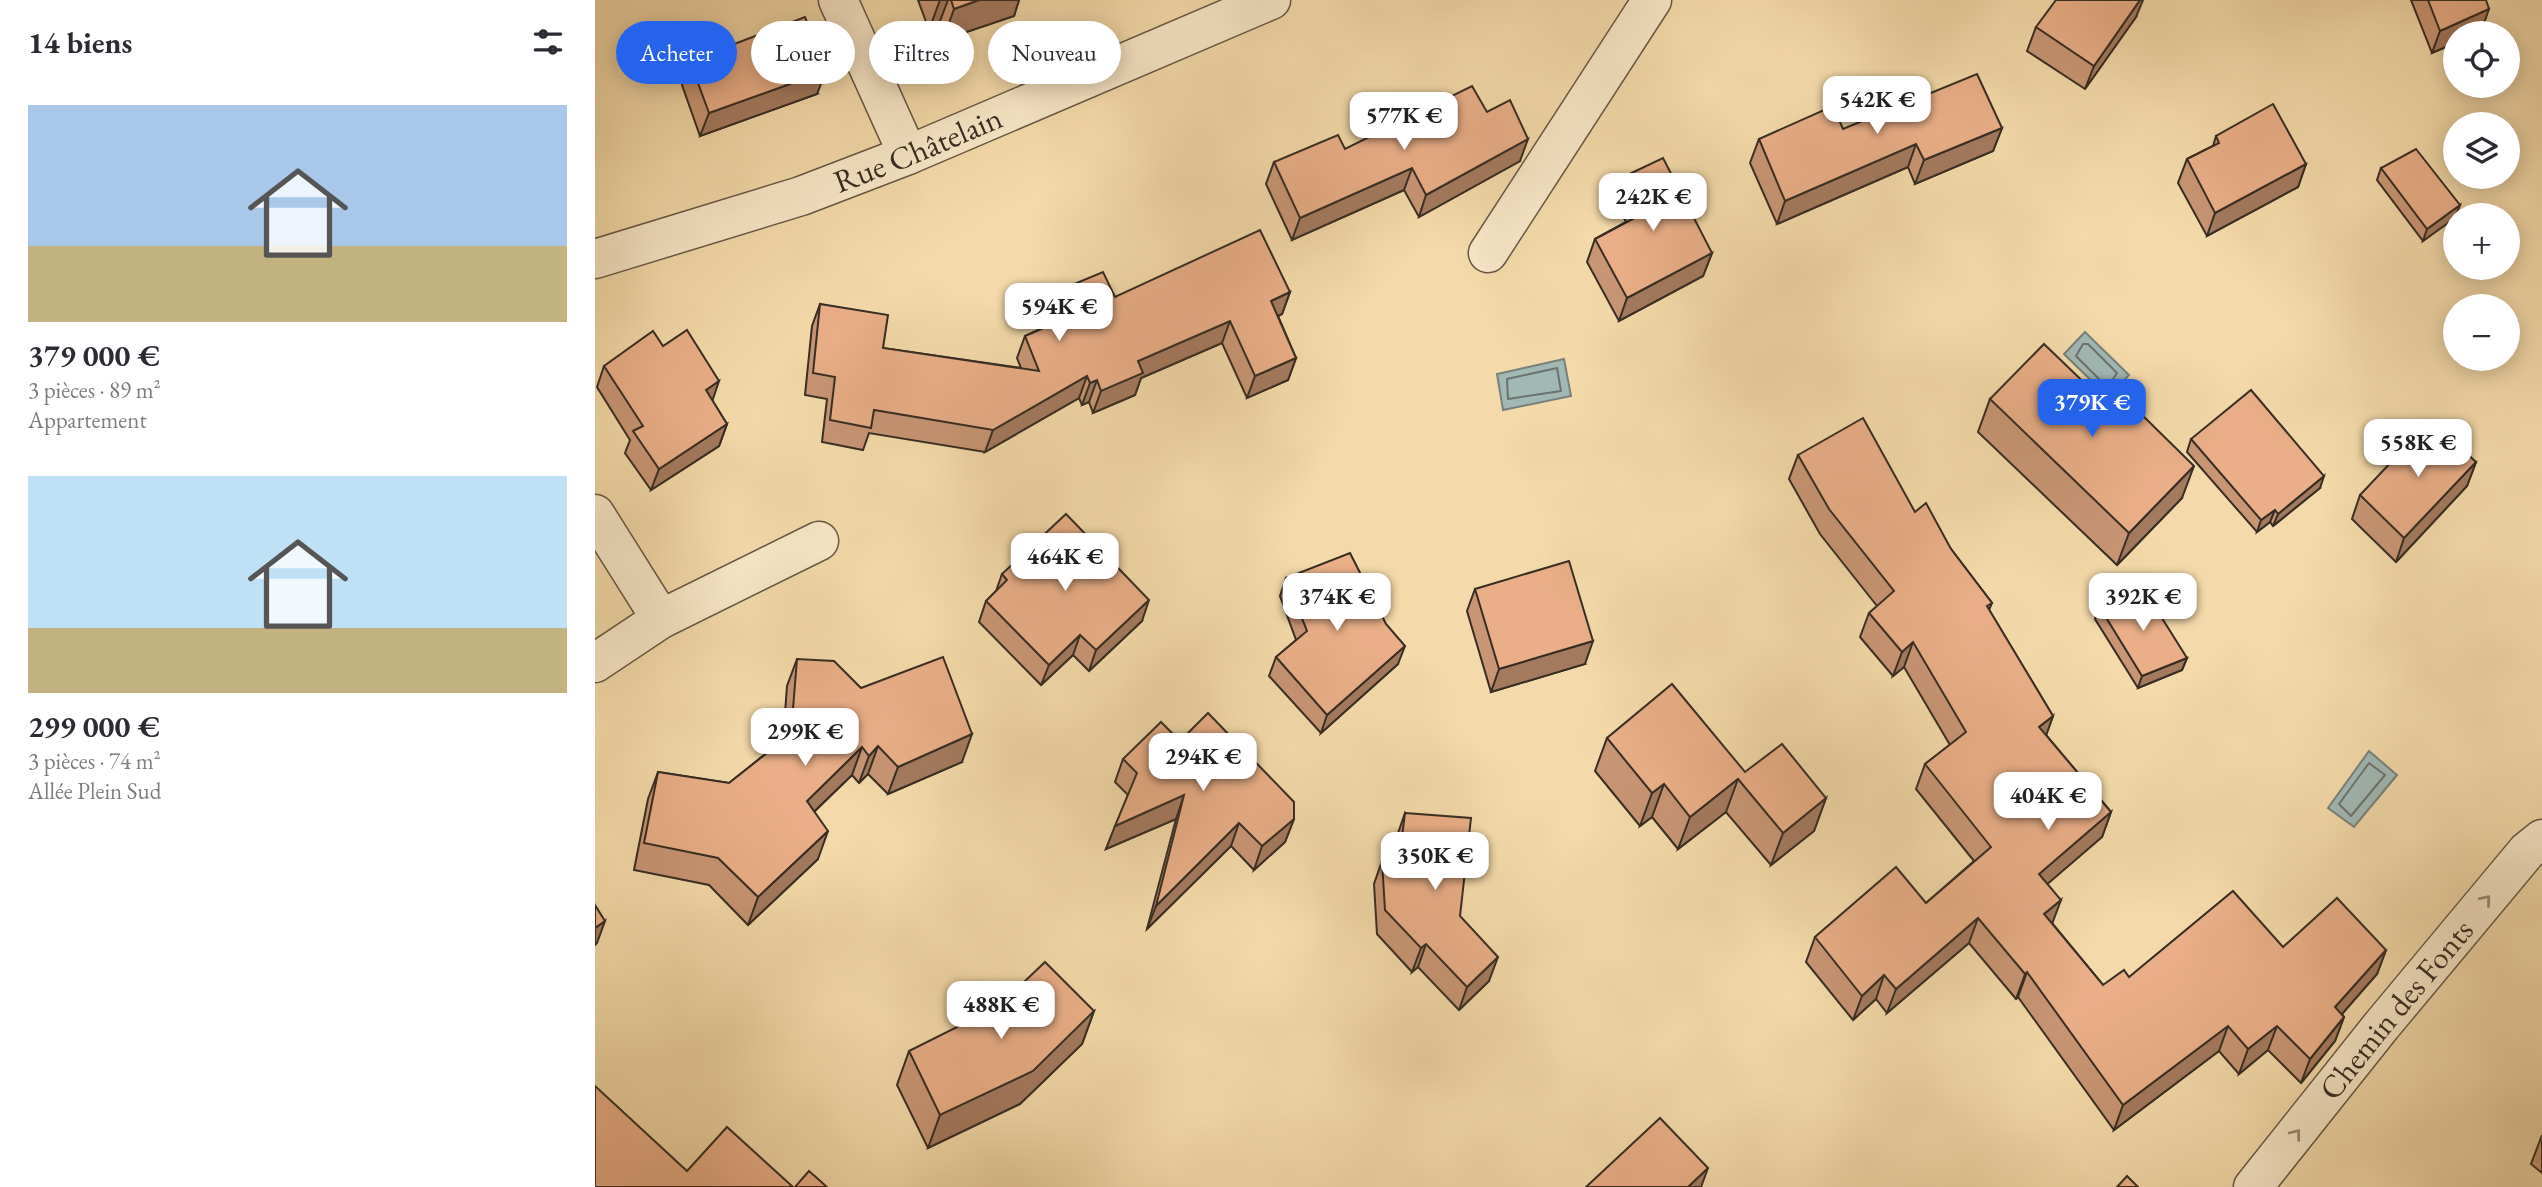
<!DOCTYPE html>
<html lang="fr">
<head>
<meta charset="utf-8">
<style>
  :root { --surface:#fff; --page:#f7f7f7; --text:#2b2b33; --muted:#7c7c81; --accent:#2563eb }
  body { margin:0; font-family:"EB Garamond",serif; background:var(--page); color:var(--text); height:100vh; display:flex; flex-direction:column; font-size:26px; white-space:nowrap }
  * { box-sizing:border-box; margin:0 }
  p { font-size:23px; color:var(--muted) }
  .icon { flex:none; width:38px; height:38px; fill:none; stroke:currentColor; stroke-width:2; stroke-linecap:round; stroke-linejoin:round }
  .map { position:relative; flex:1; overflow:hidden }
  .details { display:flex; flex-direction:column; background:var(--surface); width:595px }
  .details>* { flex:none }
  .banner { position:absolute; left:21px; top:21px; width:665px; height:63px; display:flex; gap:14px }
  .buttons { position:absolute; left:1848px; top:21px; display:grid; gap:14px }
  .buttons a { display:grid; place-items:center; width:77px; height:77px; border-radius:50%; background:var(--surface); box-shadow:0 4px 18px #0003; font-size:35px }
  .price { position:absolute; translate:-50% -60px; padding:0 16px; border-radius:14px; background:#fff; color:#222; font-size:23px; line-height:46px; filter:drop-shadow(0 2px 4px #0008) }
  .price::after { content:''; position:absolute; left:50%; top:42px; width:21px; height:16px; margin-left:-10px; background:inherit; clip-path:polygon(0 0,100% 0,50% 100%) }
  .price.active { background:var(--accent); color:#fff }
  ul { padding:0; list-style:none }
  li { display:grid; align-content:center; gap:14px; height:371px; padding:0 28px }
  li span { display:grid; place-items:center; height:217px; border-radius:0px; color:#555 }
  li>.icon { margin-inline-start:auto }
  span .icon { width:126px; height:126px; fill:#fffc; stroke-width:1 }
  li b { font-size:30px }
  h2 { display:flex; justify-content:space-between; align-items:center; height:84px; padding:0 28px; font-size:30px }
  .pill { padding:0 24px; border-radius:32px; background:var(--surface); box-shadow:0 4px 18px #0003; font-size:24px; line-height:63px }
  .pill.active { background:var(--accent); color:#fff }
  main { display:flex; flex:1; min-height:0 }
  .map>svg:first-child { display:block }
</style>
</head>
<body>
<main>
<section class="details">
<h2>14 biens<svg class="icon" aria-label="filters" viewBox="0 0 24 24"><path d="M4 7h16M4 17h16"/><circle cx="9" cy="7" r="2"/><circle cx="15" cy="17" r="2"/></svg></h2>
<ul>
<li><span style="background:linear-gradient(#a9c7e8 65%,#c2b280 0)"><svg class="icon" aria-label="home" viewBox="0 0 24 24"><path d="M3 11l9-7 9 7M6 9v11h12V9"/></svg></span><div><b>379 000 €</b><p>3 pièces · 89 m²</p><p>Appartement</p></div></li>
<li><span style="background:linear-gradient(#bfe0f5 70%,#c2b280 0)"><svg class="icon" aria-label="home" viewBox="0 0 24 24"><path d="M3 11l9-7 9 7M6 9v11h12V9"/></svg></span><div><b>299 000 €</b><p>3 pièces · 74 m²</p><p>Allée Plein Sud</p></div></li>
</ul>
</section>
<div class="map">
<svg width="1947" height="1187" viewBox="0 0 1947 1187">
  <rect width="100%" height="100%" fill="#f4daaa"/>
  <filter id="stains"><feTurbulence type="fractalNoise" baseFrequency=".00286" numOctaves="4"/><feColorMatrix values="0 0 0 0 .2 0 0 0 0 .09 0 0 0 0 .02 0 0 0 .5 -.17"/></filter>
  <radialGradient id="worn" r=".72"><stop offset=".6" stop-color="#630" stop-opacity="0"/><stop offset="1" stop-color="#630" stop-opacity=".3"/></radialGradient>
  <g fill="#a1b8b5" stroke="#77807b" stroke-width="2">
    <path d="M1490,332L1534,375L1513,397L1469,354Z"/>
    <path d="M969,359L976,396L908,410L902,374Z"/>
    <path d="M1774,751L1802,775L1759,827L1733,808Z"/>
  </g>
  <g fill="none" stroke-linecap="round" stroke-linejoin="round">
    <g stroke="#6c726c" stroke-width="2">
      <path d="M1488,344H1493L1522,373L1514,385H1510L1481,356Z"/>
      <path d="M962,368L966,391L913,399L912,379Z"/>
      <path d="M1774,763L1790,775L1756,816L1744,804Z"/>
    </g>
    <defs>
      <g id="minor">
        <path d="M243,0L313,155"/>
        <path d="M893,253L1057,0"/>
        <path id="s1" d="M0,259L206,196L313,155L676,0"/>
        <path d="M0,514L66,619"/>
        <path d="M0,663L66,619L224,541"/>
        <path id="s2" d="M1658,1187L1787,1025L1932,851L1947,839"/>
      </g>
    </defs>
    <use href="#minor" stroke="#665845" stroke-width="41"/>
    <use href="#minor" stroke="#f8e7c8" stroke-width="38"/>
  </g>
  <g fill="#c99675" stroke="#372d23" stroke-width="2">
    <path d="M323,0H424L419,16L348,40L343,26L334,30Z"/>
    <path d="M1816,0H1891L1886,32L1837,53Z"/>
    <path d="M1541,17L1490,89L1432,51L1441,27Z"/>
    <path d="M95,61L222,94L105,136L87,85Z"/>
    <path d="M892,112L925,161L824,217L809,190L697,240L671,184L679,162L750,149Z"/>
    <path d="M1407,128L1398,151L1320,184L1313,167L1182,224L1155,163L1164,139L1248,129Z"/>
    <path d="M1621,136L1711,164L1703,187L1612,236L1583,183L1592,159L1618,146Z"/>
    <path d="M1786,168L1865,205L1861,215L1828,241L1782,180Z"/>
    <path d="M1028,177L1117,253L1108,276L1024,321L992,262L1000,239L1031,222L1020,200Z"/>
    <path d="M472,287L520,297L695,292L687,314L683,316L701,358L693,380L652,398L627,343L546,378L540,395L498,413L494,402L487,405L484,398L390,452L274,433L268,450L227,442L232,399L210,395L217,326L225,304L288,348L426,368L422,358L430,336L468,319L464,310Z"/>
    <path d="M68,346L117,400L132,424L124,446L56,490L30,453L35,440L2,387L9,366Z"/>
    <path d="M1395,399L1587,498L1522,565L1383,432Z"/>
    <path d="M1596,439L1725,488L1678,526L1675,522L1662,532L1592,452Z"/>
    <path d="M1203,455L1320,512L1356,549L1397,603L1394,610L1458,716L1451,735L1516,812L1507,837L1452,884L1457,923L1508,985L1534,977L1688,947L1791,950L1782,974L1747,1014L1749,1017L1740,1041L1706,1083L1673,1050L1644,1074L1624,1051L1519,1130L1423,997L1421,999L1374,943L1292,1013L1281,999L1258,1020L1211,962L1220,937L1331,903L1379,861L1321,789L1330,764L1355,745L1309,667L1298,676L1265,637L1274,613L1282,606L1225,534L1194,479Z"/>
    <path d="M1881,462L1872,486L1801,562L1757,519L1765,495Z"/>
    <path d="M407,574L547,621L494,671L478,655L446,685L384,622L391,601L401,591Z"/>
    <path d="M691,578L803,664L726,733L674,676L681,657L701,640L685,596Z"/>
    <path d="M880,589L990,664L896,692L872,611Z"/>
    <path d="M1504,606L1592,658L1587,670L1543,688L1500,619Z"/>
    <path d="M202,659L266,688L367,762L293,794L273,774L264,783L257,775L219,812L223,859L153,925L114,885L39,870L53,799L63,772L134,783L188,740L192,686Z"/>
    <path d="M1012,738L1150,772L1231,798L1219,831L1176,865L1131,812L1083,849L1057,817L1045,826L1000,771Z"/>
    <path d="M585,741L699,819L690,842L659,870L636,846L552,929L581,819L511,849L533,795L520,782L528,759Z"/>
    <path d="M810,813L865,916L894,981L864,1010L823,967L817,972L782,934L779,884L787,861L799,860L802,836Z"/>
    <path d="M499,1011L487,1044L425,1104L333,1148L302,1085L314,1051Z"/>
    <path d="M1947,1135V1173L1936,1164Z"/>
  </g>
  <g fill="#a47a5f" stroke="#372d23" stroke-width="2">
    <path d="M345,0H353L343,26L334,30Z"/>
    <path d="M384,0H424L419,16L348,40L359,9Z"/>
    <path d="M1545,0H1548L1541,17L1490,89L1499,66Z"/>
    <path d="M1894,9L1886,32L1883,33H1860V43L1837,53L1845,31Z"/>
    <path d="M231,71L222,94L105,136L114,113Z"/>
    <path d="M1407,128L1398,151L1320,184L1329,160Z"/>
    <path d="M933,139L925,161L824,217L831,195Z"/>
    <path d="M1321,144L1313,167L1182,224L1190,201Z"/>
    <path d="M1711,164L1703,187L1612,236L1620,213Z"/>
    <path d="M817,168L809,190L697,240L705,218Z"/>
    <path d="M1865,205L1860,218L1828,241L1832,229Z"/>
    <path d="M1117,253L1108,276L1024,321L1032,298Z"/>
    <path d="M695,292L687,314L668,323L676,301Z"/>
    <path d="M635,321L627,343L546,378L540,395L498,413L506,391L543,361Z"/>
    <path d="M701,358L693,380L652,398L660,376Z"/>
    <path d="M492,376L484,398L390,452L398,430Z"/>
    <path d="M502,380L494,402L487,405L495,383Z"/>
    <path d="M124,381L117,402L111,390Z"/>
    <path d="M132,424L124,446L56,490L64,469Z"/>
    <path d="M1881,462L1872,486L1801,562L1809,538Z"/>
    <path d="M1599,466L1587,498L1522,565L1534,533Z"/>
    <path d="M1729,476L1725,488L1678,526L1683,514Z"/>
    <path d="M1680,510L1675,522L1662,532L1666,520Z"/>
    <path d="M554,600L547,621L494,671L501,650Z"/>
    <path d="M485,635L478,655L446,685L454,665Z"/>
    <path d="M998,641L990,664L896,692L904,669Z"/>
    <path d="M1318,642L1309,667L1298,676L1307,652Z"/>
    <path d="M810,646L803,664L726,733L732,715Z"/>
    <path d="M1592,658L1587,670L1543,688L1547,676Z"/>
    <path d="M1458,716L1449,741L1444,727Z"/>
    <path d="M377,734L367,762L293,794L303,767Z"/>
    <path d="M283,746L273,774L264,783L274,756Z"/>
    <path d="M267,747L257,775L202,828L212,801Z"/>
    <path d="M1143,779L1131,812L1083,849L1095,817Z"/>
    <path d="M1069,784L1057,817L1045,826L1057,793Z"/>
    <path d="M589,795L581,819L511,849L520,826Z"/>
    <path d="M1231,798L1219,831L1176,865L1188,833Z"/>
    <path d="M1516,812L1507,837L1435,899L1444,874Z"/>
    <path d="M699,819L690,842L659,870L667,846Z"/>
    <path d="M644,823L636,846L552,929L561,906Z"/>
    <path d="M233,831L223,859L153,925L163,897Z"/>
    <path d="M1466,900L1457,924L1449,914Z"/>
    <path d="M1383,918L1374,943L1292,1013L1301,989Z"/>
    <path d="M10,921L2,943L0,945V928Z"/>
    <path d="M831,944L823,967L817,972L826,948Z"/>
    <path d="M1791,950L1782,974L1731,1032L1740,1007Z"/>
    <path d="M903,957L894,981L864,1010L872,987Z"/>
    <path d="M1432,972L1423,997L1421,999L1430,974Z"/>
    <path d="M1289,975L1281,999L1258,1020L1267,996Z"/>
    <path d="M499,1011L487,1044L425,1104L333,1148L345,1115Z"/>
    <path d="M1749,1017L1740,1041L1706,1083L1715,1059Z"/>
    <path d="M1633,1026L1624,1051L1519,1130L1528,1105Z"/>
    <path d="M1682,1026L1673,1050L1644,1074L1653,1049Z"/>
    <path d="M1113,1168L1106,1187H1093Z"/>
  </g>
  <g fill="#eaaf88" stroke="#372d23" stroke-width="2">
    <path d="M356,0H384L359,9Z"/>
    <path d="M1461,0H1545L1499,66L1441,27Z"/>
    <path d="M1833,0H1891L1894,9L1845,31Z"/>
    <path d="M210,17L231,71L114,113L95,61Z"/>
    <path d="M1382,74L1407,128L1329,160L1321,144L1190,201L1164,139L1238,106L1248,129Z"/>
    <path d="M877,86L892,112L915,100L933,139L831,195L817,168L705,218L679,162L743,135L750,149Z"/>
    <path d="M1678,104L1711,164L1620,213L1592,159L1624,143L1621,136Z"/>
    <path d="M1821,149L1865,205L1832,229L1786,168Z"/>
    <path d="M1068,158L1117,253L1032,298L1000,239L1047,214L1028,177Z"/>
    <path d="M665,230L695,292L676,301L701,358L660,376L635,321L543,361L548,373L506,391L502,380L495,383L492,376L398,430L279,410L276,428L235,420L240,377L218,373L225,304L293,315L288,348L444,371L430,336L483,313L472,287L508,272L520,297Z"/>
    <path d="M92,330L124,381L111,390L132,424L64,469L38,431L48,426L9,366L58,331L68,346Z"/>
    <path d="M1449,344L1530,422L1541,409L1599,466L1534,533L1395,399Z"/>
    <path d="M1656,390L1729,476L1683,514L1680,510L1666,520L1596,439Z"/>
    <path d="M1268,418L1320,512L1331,503L1356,549L1397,603L1392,606L1458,716L1444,727L1516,812L1444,874L1466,900L1449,914L1508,985L1529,970L1534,977L1638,891L1688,947L1742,898L1791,950L1740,1007L1749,1017L1715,1059L1682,1026L1653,1049L1633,1026L1528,1105L1432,972L1430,974L1383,918L1301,989L1289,975L1267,996L1220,937L1301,867L1331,903L1396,847L1330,764L1371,732L1318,642L1307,652L1274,613L1299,591L1234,509L1203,455Z"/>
    <path d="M1836,420L1881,462L1809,538L1765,495Z"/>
    <path d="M471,514L554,600L501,650L485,635L454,665L391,601L412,580L407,574Z"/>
    <path d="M755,553L791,624L810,646L732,715L681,657L712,631L691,578Z"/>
    <path d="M974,561L998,641L904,669L880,589Z"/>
    <path d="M1550,591L1592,658L1547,676L1504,606Z"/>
    <path d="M348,657L377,734L303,767L283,746L274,756L267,747L212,801L233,831L163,897L123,858L49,843L63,772L134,783L196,734L202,659L239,661L266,688Z"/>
    <path d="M1077,684L1150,772L1187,744L1231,798L1188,833L1143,779L1095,817L1069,784L1057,793L1012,738Z"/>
    <path d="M613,713L699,802V819L667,846L644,823L561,906L589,795L520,826L542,773L528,759L566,722L585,741Z"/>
    <path d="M810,813L876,818L865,916L903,957L872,987L831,944L826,948L790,910L787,861L804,860Z"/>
    <path d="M0,905L10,921L0,928Z"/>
    <path d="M450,962L499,1011L438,1071L345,1115L314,1051L404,1006Z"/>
    <path d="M0,1086L92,1171L132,1127L198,1187H0Z"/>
    <path d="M1065,1118L1113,1168L1093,1187H991Z"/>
    <path d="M214,1171L232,1187H200Z"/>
    <path d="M1532,1176L1543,1187H1522Z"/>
  </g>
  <defs><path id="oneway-chevron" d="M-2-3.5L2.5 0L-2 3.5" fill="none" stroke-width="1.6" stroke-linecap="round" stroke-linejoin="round" transform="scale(1.75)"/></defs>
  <g stroke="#988a76">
    <use href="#oneway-chevron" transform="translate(1891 900) rotate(-50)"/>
    <use href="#oneway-chevron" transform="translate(1701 1134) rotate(-52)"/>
  </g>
  <g text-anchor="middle" stroke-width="7" stroke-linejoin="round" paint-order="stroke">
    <g font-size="32" fill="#372d23" stroke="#f8e7c8">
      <text dy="11" stroke="none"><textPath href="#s1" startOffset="341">Rue Châtelain</textPath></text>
      <text dy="11" stroke="none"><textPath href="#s2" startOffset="228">Chemin des Fonts</textPath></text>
    </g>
  </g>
  <rect width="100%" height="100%" filter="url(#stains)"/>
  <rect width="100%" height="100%" fill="url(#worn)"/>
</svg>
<div class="buttons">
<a><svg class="icon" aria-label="locate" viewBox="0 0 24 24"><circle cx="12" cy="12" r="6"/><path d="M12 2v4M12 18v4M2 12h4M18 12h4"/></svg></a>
<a><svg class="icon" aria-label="layers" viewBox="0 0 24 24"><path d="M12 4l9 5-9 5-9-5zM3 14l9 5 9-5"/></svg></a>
<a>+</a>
<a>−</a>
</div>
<b class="price" style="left:1282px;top:136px">542K €</b>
<b class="price" style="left:809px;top:152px">577K €</b>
<b class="price" style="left:1058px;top:233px">242K €</b>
<b class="price" style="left:464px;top:343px">594K €</b>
<b class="price active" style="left:1497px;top:439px">379K €</b>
<b class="price" style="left:1823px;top:479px">558K €</b>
<b class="price" style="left:470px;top:593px">464K €</b>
<b class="price" style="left:742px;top:633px">374K €</b>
<b class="price" style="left:1548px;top:633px">392K €</b>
<b class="price" style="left:210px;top:768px">299K €</b>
<b class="price" style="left:608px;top:793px">294K €</b>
<b class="price" style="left:1453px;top:832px">404K €</b>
<b class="price" style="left:840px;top:892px">350K €</b>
<b class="price" style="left:406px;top:1041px">488K €</b>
<div class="banner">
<a class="pill active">Acheter</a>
<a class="pill">Louer</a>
<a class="pill">Filtres</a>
<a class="pill">Nouveau</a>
</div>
</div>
</main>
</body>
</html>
